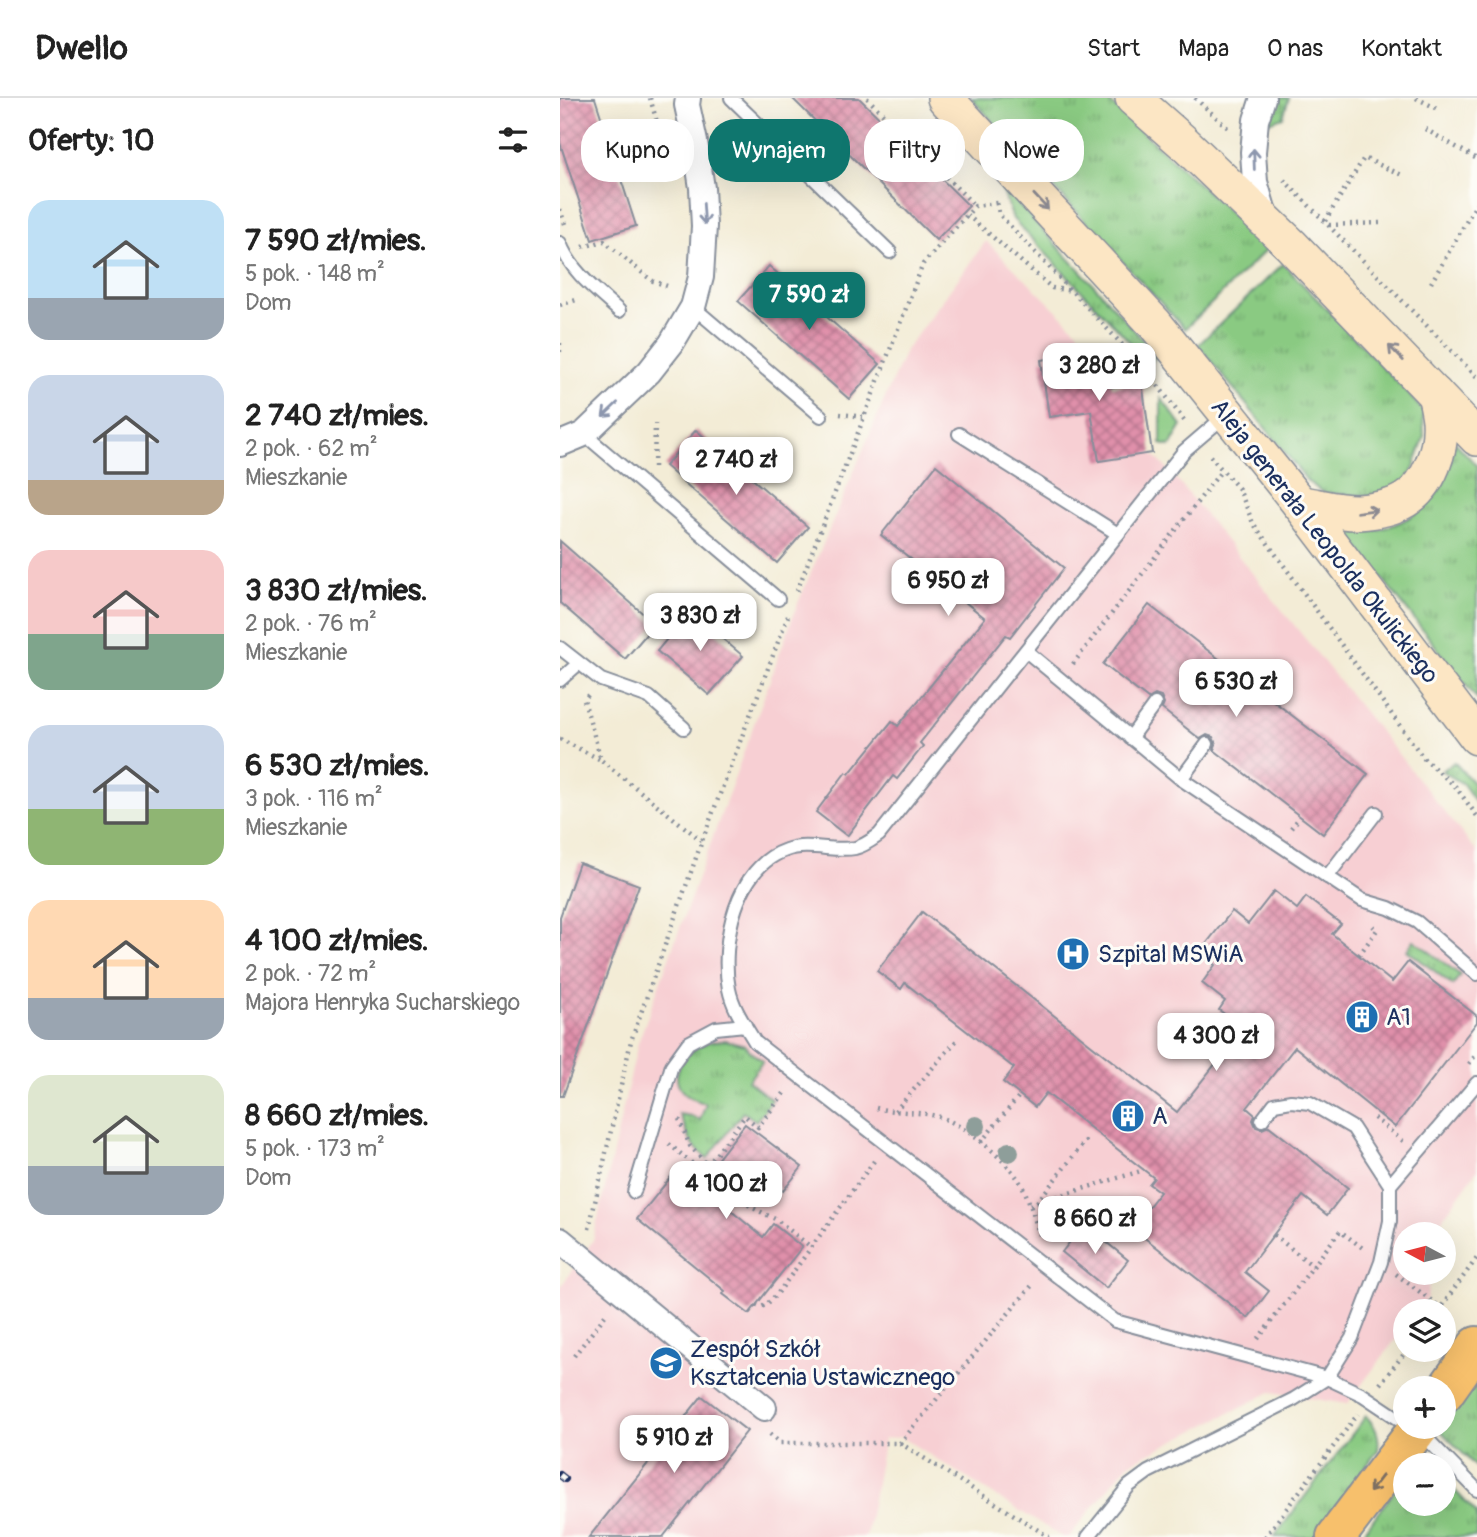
<!DOCTYPE html>
<html lang="pl">
<head>
<meta charset="utf-8">
<style>
  :root { --surface:#fff; --page:#f6f6f6; --text:#222; --muted:#767676; --line:#e0e0e0; --accent:#0f766e }
  body { margin:0; font-family:Pangolin,sans-serif; background:var(--page); color:var(--text); height:100vh; display:flex; flex-direction:column; font-size:26px; white-space:nowrap }
  * { box-sizing:border-box; margin:0 }
  p { font-size:23px; color:var(--muted) }
  .icon { flex:none; width:38px; height:38px; fill:none; stroke:currentColor; stroke-width:2; stroke-linecap:round; stroke-linejoin:round }
  .map { position:relative; flex:1; overflow:hidden }
  .sheet { display:flex; flex-direction:column; background:var(--surface); width:560px }
  .sheet>* { flex:none }
  .hud { position:absolute; left:21px; top:21px; width:665px; height:63px; display:flex; gap:14px }
  .needle { width:46px; rotate:277deg }
  .fabs { position:absolute; left:833px; top:1124px; display:grid; gap:14px }
  .fabs a { display:grid; place-items:center; width:63px; height:63px; border-radius:50%; background:var(--surface); box-shadow:0 7px 28px #0002; font-size:35px }
  .price { position:absolute; translate:-50% -60px; padding:0 16px; border-radius:14px; background:#fff; color:#222; font-size:23px; line-height:46px; filter:drop-shadow(0 2px 4px #0008) }
  .price::after { content:''; position:absolute; left:50%; top:42px; width:21px; height:16px; margin-left:-10px; background:inherit; clip-path:polygon(0 0,100% 0,50% 100%) }
  .price.active { background:var(--accent); color:#fff }
  ul { padding:0; list-style:none }
  li { display:flex; align-items:center; gap:21px; height:175px; padding:0 28px }
  li span { display:grid; place-items:center; flex:none; width:196px; height:140px; border-radius:21px; color:#555 }
  li>.icon { margin-inline-start:auto }
  span .icon { width:84px; height:84px; fill:#fffc; stroke-width:1 }
  li b { font-size:30px }
  h2 { display:flex; justify-content:space-between; align-items:center; height:84px; padding:0 28px; font-size:30px }
  .pill { padding:0 24px; border-radius:28px; background:var(--surface); box-shadow:0 7px 28px #0002; font-size:24px; line-height:63px }
  .pill.active { background:var(--accent); color:#fff }
  header { display:flex; align-items:center; gap:42px; box-sizing:border-box; height:98px; padding:0 35px; background:var(--surface); border-bottom:2px solid var(--line) }
  header strong { font-size:33px }
  nav { display:flex; gap:38px; margin-inline-start:auto; font-size:24px }
  main { display:flex; flex:1; min-height:0 }
  .map>svg:first-child { display:block }
</style>
</head>
<body>
<header>
<strong>Dwello</strong>
<nav><a>Start</a><a>Mapa</a><a>O nas</a><a>Kontakt</a></nav>
</header>
<main>
<section class="sheet">
<h2>Oferty: 10<svg class="icon" aria-label="filters" viewBox="0 0 24 24"><path d="M4 7h16M4 17h16"/><circle cx="9" cy="7" r="2"/><circle cx="15" cy="17" r="2"/></svg></h2>
<ul>
<li><span style="background:linear-gradient(#bfe0f5 70%,#9aa5b1 0)"><svg class="icon" aria-label="home" viewBox="0 0 24 24"><path d="M3 11l9-7 9 7M6 9v11h12V9"/></svg></span><div><b>7 590 zł/mies.</b><p>5 pok. · 148 m²</p><p>Dom</p></div></li>
<li><span style="background:linear-gradient(#c9d6e8 75%,#b9a48a 0)"><svg class="icon" aria-label="home" viewBox="0 0 24 24"><path d="M3 11l9-7 9 7M6 9v11h12V9"/></svg></span><div><b>2 740 zł/mies.</b><p>2 pok. · 62 m²</p><p>Mieszkanie</p></div></li>
<li><span style="background:linear-gradient(#f6c9c9 60%,#7fa58c 0)"><svg class="icon" aria-label="home" viewBox="0 0 24 24"><path d="M3 11l9-7 9 7M6 9v11h12V9"/></svg></span><div><b>3 830 zł/mies.</b><p>2 pok. · 76 m²</p><p>Mieszkanie</p></div></li>
<li><span style="background:linear-gradient(#c9d6e8 60%,#8fb573 0)"><svg class="icon" aria-label="home" viewBox="0 0 24 24"><path d="M3 11l9-7 9 7M6 9v11h12V9"/></svg></span><div><b>6 530 zł/mies.</b><p>3 pok. · 116 m²</p><p>Mieszkanie</p></div></li>
<li><span style="background:linear-gradient(#ffd9b3 70%,#9aa5b1 0)"><svg class="icon" aria-label="home" viewBox="0 0 24 24"><path d="M3 11l9-7 9 7M6 9v11h12V9"/></svg></span><div><b>4 100 zł/mies.</b><p>2 pok. · 72 m²</p><p>Majora Henryka Sucharskiego</p></div></li>
<li><span style="background:linear-gradient(#dfe7d0 65%,#9aa5b1 0)"><svg class="icon" aria-label="home" viewBox="0 0 24 24"><path d="M3 11l9-7 9 7M6 9v11h12V9"/></svg></span><div><b>8 660 zł/mies.</b><p>5 pok. · 173 m²</p><p>Dom</p></div></li>
</ul>
</section>
<div class="map">
<svg width="917" height="1439" viewBox="0 0 917 1439">
  <defs>
    <pattern id="grass-tufts" width="24" height="20" patternUnits="userSpaceOnUse" patternTransform="scale(1.75)"><rect width="24" height="20" fill="#8aca82"/><path d="M3 7l-1-3M5 7V3M7 7l1-3M15 17l-1-3M17 17v-4M19 17l1-3" fill="none" stroke="#70a46e"/></pattern>
    <pattern id="building-cross-hatch" width="8" height="8" patternUnits="userSpaceOnUse" patternTransform="scale(1.75)"><rect width="8" height="8" fill="#e090aa"/><path d="M0 0l8 8M0 8l8-8" fill="none" stroke="#b5768e"/></pattern>
  </defs>
  <rect width="100%" height="100%" fill="#fdfcf7"/>
  <filter id="ink" filterUnits="userSpaceOnUse"><feTurbulence type="fractalNoise" baseFrequency=".0143" numOctaves="2"/><feDisplacementMap in="SourceGraphic" scale="14" xChannelSelector="R" yChannelSelector="G"/><feConvolveMatrix kernelMatrix="1 2 1 2 8 2 1 2 1" color-interpolation-filters="sRGB"/></filter>
  <filter id="wash" filterUnits="userSpaceOnUse"><feTurbulence type="fractalNoise" baseFrequency=".00686" numOctaves="4" result="noise"/><feDisplacementMap in="SourceGraphic" scale="28" xChannelSelector="R" yChannelSelector="G"/><feGaussianBlur stdDeviation="1.57" result="paint"/><feColorMatrix in="noise" values="0 0 0 0 0 0 0 0 0 0 0 0 0 0 0 0 0 1.4 0 .05"/><feComposite in="paint" operator="in"/></filter>
  <g filter="url(#wash)">
    <rect width="100%" height="100%" fill="#f3ecd6"/>
    <path fill="#f7cfd3" d="M426,143L538,253L546,252L552,289L582,284L592,355L618,383L917,754V1072L880,1124L878,1136H845V1174H871L867,1200L858,1213H845V1229L787,1306L711,1294L568,1366L509,1439H502L341,1339L324,1341L306,1439H0V1190L33,1142L78,945L238,505L345,253Z"/>
    <g fill="url(#grass-tufts)" stroke="#527c70" stroke-width="2">
      <path d="M411,0H545L664,109L707,151L625,231Z"/>
      <path d="M715,0H729L723,19L709,24Z"/>
      <path d="M440,86L542,196L597,258L590,265L453,121Z"/>
      <path d="M723,166L847,294L863,313L864,339L853,372L844,385L811,398L764,395L748,384L717,344L638,247Z"/>
      <path d="M601,300L622,328L610,348L601,346Z"/>
      <path d="M895,344L917,368V601L786,434C823,437 865,419 883,386C890,373 892,358 895,344Z"/>
      <path d="M894,664L917,689V706L903,686L882,673Z"/>
      <path d="M854,842L900,877L893,887L847,852Z"/>
      <path d="M165,942L185,947L189,953L203,963L188,983L212,1002L196,1023L183,1014L147,1061L132,1046L119,1016L131,1018L140,1022L146,1006C139,1003 131,1001 125,996C105,977 127,951 148,944C153,943 159,943 165,942Z"/>
      <path d="M917,1283V1370L880,1332Z"/>
      <path d="M806,1318C816,1329 820,1337 818,1352L754,1439H714Z"/>
      <path d="M845,1379V1405H884V1381L917,1416V1439H800Z"/>
    </g>
    <g id="blocks">
      <g fill="url(#building-cross-hatch)">
        <path d="M0,0H35L76,128L32,142L0,45Z"/>
        <path d="M232,0H299L409,108L376,142Z"/>
        <path d="M209,168L320,266L289,301L178,203Z"/>
        <path d="M546,252L552,289L582,284L592,355L539,363L531,313L489,319L481,262Z"/>
        <path d="M136,332L248,429L217,465L105,368Z"/>
        <path d="M376,367L504,470L450,539L446,537L360,645L363,648L337,681L333,678L287,738L256,714L286,674L289,676L332,623L338,628L425,520L321,437Z"/>
        <path d="M0,443L95,526L65,561L0,505Z"/>
        <path d="M589,507L808,676L763,736L654,652L656,646L653,639L647,637L640,641L602,611L604,606L601,599L595,597L588,601L543,566Z"/>
        <path d="M130,513L183,558L149,597L97,553Z"/>
        <path d="M19,765L79,787L3,998H0V819Z"/>
        <path d="M714,793L737,811L746,799L781,826L772,836L832,884L848,864L917,918V924L835,1029L735,949L687,1010L695,1017L693,1022L696,1029L702,1031L709,1028L788,1090L767,1117L743,1098L685,1174L709,1193L688,1220L572,1130L600,1094L589,1086L594,1080L486,995L475,1009L443,984L454,970L345,885L341,891L317,873L362,814L617,1014L684,930L659,912L665,903L642,885L655,867L639,855L672,813L688,826Z"/>
        <path d="M185,1026L242,1069L223,1093L193,1070L164,1107L203,1139L213,1126L242,1149L189,1216L163,1196L165,1193L77,1121L118,1070L138,1086Z"/>
        <path d="M524,1126L568,1162L546,1190L502,1154Z"/>
        <path d="M142,1298L187,1333L103,1439H29Z"/>
      </g>
    </g>
  </g>
  <g filter="url(#ink)">
    <use href="#blocks" fill-opacity="0" stroke="#878e9a" stroke-width="2"/>
    <g fill="none" stroke-linecap="round" stroke-linejoin="round">
      <defs>
        <g id="service">
          <path d="M171,0L330,154"/>
          <path d="M0,145C11,174 37,193 59,213"/>
          <path d="M133,209L261,318"/>
          <path d="M666,317L624,353L319,737C312,742 304,748 295,750C274,754 248,744 226,752C176,769 160,845 169,891C173,911 185,927 195,944L555,1223L767,1280L803,1297L845,1325"/>
          <path d="M24,336L218,501"/>
          <path d="M399,336L558,436"/>
          <path d="M0,550L41,582L89,599L124,630"/>
          <path d="M466,553L621,681L802,802L829,810L857,824L917,876"/>
          <path d="M0,582L18,566"/>
          <path d="M570,640L595,606"/>
          <path d="M621,681L647,646"/>
          <path d="M767,779L816,715"/>
          <path d="M830,1087L917,985"/>
          <path d="M74,1094L112,967L128,945L156,930L185,927"/>
          <path d="M860,1336L871,1345L917,1392"/>
          <path d="M528,1439L569,1388L588,1374L734,1301L767,1280L792,1240L821,1164L830,1123V1087L793,1030L750,1005L731,1003L714,1006L702,1022"/>
        </g>
        <g id="minor">
          <path d="M703,0L696,22L693,54L695,84L706,121"/>
          <path d="M0,346L24,336L89,274L111,246L133,209L141,179L144,128L142,90L135,44L127,7L128,0"/>
          <path d="M0,1142L204,1310"/>
        </g>
        <g id="secondary">
          <path d="M385,0L595,226L740,406L917,639"/>
          <path d="M573,0L623,44L731,147L917,340"/>
          <path d="M740,406C757,408 781,415 798,414C813,413 832,410 845,402C870,387 882,350 880,322C879,313 877,304 875,296"/>
        </g>
        <g id="primary">
          <path d="M884,1295L917,1248"/>
          <path d="M776,1439L860,1328"/>
        </g>
      </defs>
      <use href="#service" stroke="#878e9a" stroke-width="16"/>
      <use href="#minor" stroke="#878e9a" stroke-width="28"/>
      <use href="#secondary" stroke="#878e9a" stroke-width="38"/>
      <use href="#primary" stroke="#878e9a" stroke-width="42"/>
      <g stroke="#878e9a" stroke-width="4.5" stroke-dasharray="2 5" stroke-linecap="butt">
        <path d="M90,0L108,62"/>
        <path d="M307,0L415,108"/>
        <path d="M635,0L669,31"/>
        <path d="M856,0L876,10"/>
        <path d="M865,31L917,61"/>
        <path d="M724,82L917,279"/>
        <path d="M437,105L439,116L588,274L626,325"/>
        <path d="M0,111L5,126"/>
        <path d="M407,117L492,190L512,193"/>
        <path d="M765,123L804,60L842,77"/>
        <path d="M769,127L820,125"/>
        <path d="M23,149L44,143L86,178L93,183L110,189"/>
        <path d="M871,185L917,105"/>
        <path d="M0,207L16,202"/>
        <path d="M0,245V259"/>
        <path d="M280,316L305,319"/>
        <path d="M650,358L679,391L693,425L865,662L895,688L917,718"/>
        <path d="M94,369L95,326"/>
        <path d="M237,493L363,166L415,108L437,105"/>
        <path d="M513,566L662,372"/>
        <path d="M28,597L24,602L41,662L142,743"/>
        <path d="M0,641L41,662"/>
        <path d="M731,730L740,719"/>
        <path d="M799,857L817,832L813,828"/>
        <path d="M909,966L917,955"/>
        <path d="M316,1010C336,1015 356,1013 376,1018C400,1023 444,1060 458,1081C469,1097 473,1119 480,1137"/>
        <path d="M335,1013L398,941"/>
        <path d="M814,1020L843,1043"/>
        <path d="M119,1021L130,1048L165,1086L191,1109L217,1122L251,1149"/>
        <path d="M421,1044L460,997"/>
        <path d="M109,1046L140,1072L133,1083"/>
        <path d="M148,1067L185,1018L198,1029L225,994"/>
        <path d="M138,1076L155,1089L161,1081"/>
        <path d="M477,1104L527,1041"/>
        <path d="M470,1107L584,1072"/>
        <path d="M29,1131L71,943L142,743L228,518"/>
        <path d="M714,1137L753,1168"/>
        <path d="M836,1176L880,1209"/>
        <path d="M196,1207L201,1209L206,1207L218,1195L314,1063"/>
        <path d="M878,1213L917,1160"/>
        <path d="M698,1241L780,1133L804,1151"/>
        <path d="M14,1258L47,1215"/>
        <path d="M820,1286L848,1251"/>
        <path d="M210,1336L220,1345H340L474,1185"/>
        <path d="M340,1345L489,1439"/>
        <path d="M705,1439L798,1316"/>
      </g>
      <use href="#service" stroke="#fff" stroke-width="12"/>
      <use href="#minor" stroke="#fff" stroke-width="24"/>
      <use href="#secondary" stroke="#fce6c4" stroke-width="35"/>
      <use href="#primary" stroke="#f7c06c" stroke-width="38"/>
      <defs>
        <path id="rail" d="M0,1377L5,1381"/>
      </defs>
      <use href="#rail" stroke="#1b2f5e" stroke-width="8"/>
      <use href="#rail" stroke="#fdfcf7" stroke-width="5" stroke-dasharray="16" stroke-linecap="butt"/>
    </g>
    <g fill="#8e9e9a">
      <circle cx="416" cy="1028" r="10"/>
      <circle cx="449" cy="1054" r="10"/>
    </g>
    <defs><path id="oneway-shaft" d="M-6 0H5M1.5-3L5.5 0L1.5 3" fill="none" stroke-width="1.6" stroke-linecap="round" stroke-linejoin="round" transform="scale(1.75)"/></defs>
    <g stroke="#8d97ae">
      <use href="#oneway-shaft" transform="translate(694 61) rotate(-92)"/>
      <use href="#oneway-shaft" transform="translate(144 116) rotate(86)"/>
      <use href="#oneway-shaft" transform="translate(50 312) rotate(136)"/>
    </g>
    <g stroke="#8c8a91">
      <use href="#oneway-shaft" transform="translate(481 104) rotate(47)"/>
      <use href="#oneway-shaft" transform="translate(836 255) rotate(-134)"/>
      <use href="#oneway-shaft" transform="translate(807 413) rotate(-8)"/>
    </g>
    <use stroke="#7e7064" href="#oneway-shaft" transform="translate(816 1386) rotate(127)"/>
  </g>
  <defs>
    <symbol id="hospital-disc" viewBox="-11 -11 22 22"><circle r="9.5" fill="#1f6fb2" stroke="#fdfcf7"/><path d="M-5-5h3v3.5h4V-5h3V5h-3V1.5h-4V5h-3Z" fill="#fff"/></symbol>
    <symbol id="building-disc" viewBox="-11 -11 22 22"><circle r="9.5" fill="#1f6fb2" stroke="#fdfcf7"/><path d="M-4-6H4V6H1V3H-1V6H-4ZM-2.5-4.3h1.7v1.8h-1.7ZM.8-4.3h1.7v1.8H.8ZM-2.5-1h1.7V.8h-1.7ZM.8-1h1.7V.8H.8Z" fill="#fff"/></symbol>
    <symbol id="school-disc" viewBox="-11 -11 22 22"><circle r="9.5" fill="#1f6fb2" stroke="#fdfcf7"/><path d="M0-5L7-2L0 1L-7-2ZM-4 1L0 2.5L4 1V4Q0 6-4 4Z" fill="#fff"/></symbol>
  </defs>
  <g fill-rule="evenodd">
    <use href="#hospital-disc" x="494" y="837" width="38" height="38"/>
    <use href="#building-disc" x="783" y="900" width="38" height="38"/>
    <use href="#building-disc" x="549" y="999" width="38" height="38"/>
    <use href="#school-disc" x="87" y="1246" width="38" height="38"/>
  </g>
  <g text-anchor="middle" stroke-width="6" stroke-linejoin="round" paint-order="stroke">
    <g font-size="24" fill="#1b2f5e" stroke="#fdfcf7">
      <text transform="translate(765 443) rotate(52)" y="8">Aleja generała Leopolda Okulickiego</text>
    </g>
    <g font-size="24" fill="#1b2f5e" stroke="#fdfcf7" text-anchor="start">
      <text x="538" y="864">Szpital MSWiA</text>
      <text x="826" y="927">A1</text>
      <text x="592" y="1026">A</text>
      <text x="130" y="1259">Zespół Szkół<tspan x="130" dy="28">Kształcenia Ustawicznego</tspan></text>
    </g>
  </g>
</svg>
<div class="fabs">
<a><svg class="needle" viewBox="-14 -14 28 28"><path d="M0-13l5 13h-10z" fill="#e53935"/><path d="M0 13l5-13h-10z" fill="#767676"/></svg></a>
<a><svg class="icon" aria-label="layers" viewBox="0 0 24 24"><path d="M12 4l9 5-9 5-9-5zM3 14l9 5 9-5"/></svg></a>
<a>+</a>
<a>−</a>
</div>
<b class="price active" style="left:249px;top:234px">7 590 zł</b>
<b class="price" style="left:539px;top:305px">3 280 zł</b>
<b class="price" style="left:176px;top:399px">2 740 zł</b>
<b class="price" style="left:388px;top:520px">6 950 zł</b>
<b class="price" style="left:140px;top:555px">3 830 zł</b>
<b class="price" style="left:676px;top:621px">6 530 zł</b>
<b class="price" style="left:656px;top:975px">4 300 zł</b>
<b class="price" style="left:166px;top:1123px">4 100 zł</b>
<b class="price" style="left:535px;top:1158px">8 660 zł</b>
<b class="price" style="left:114px;top:1377px">5 910 zł</b>
<div class="hud">
<a class="pill">Kupno</a>
<a class="pill active">Wynajem</a>
<a class="pill">Filtry</a>
<a class="pill">Nowe</a>
</div>
</div>
</main>
</body>
</html>
